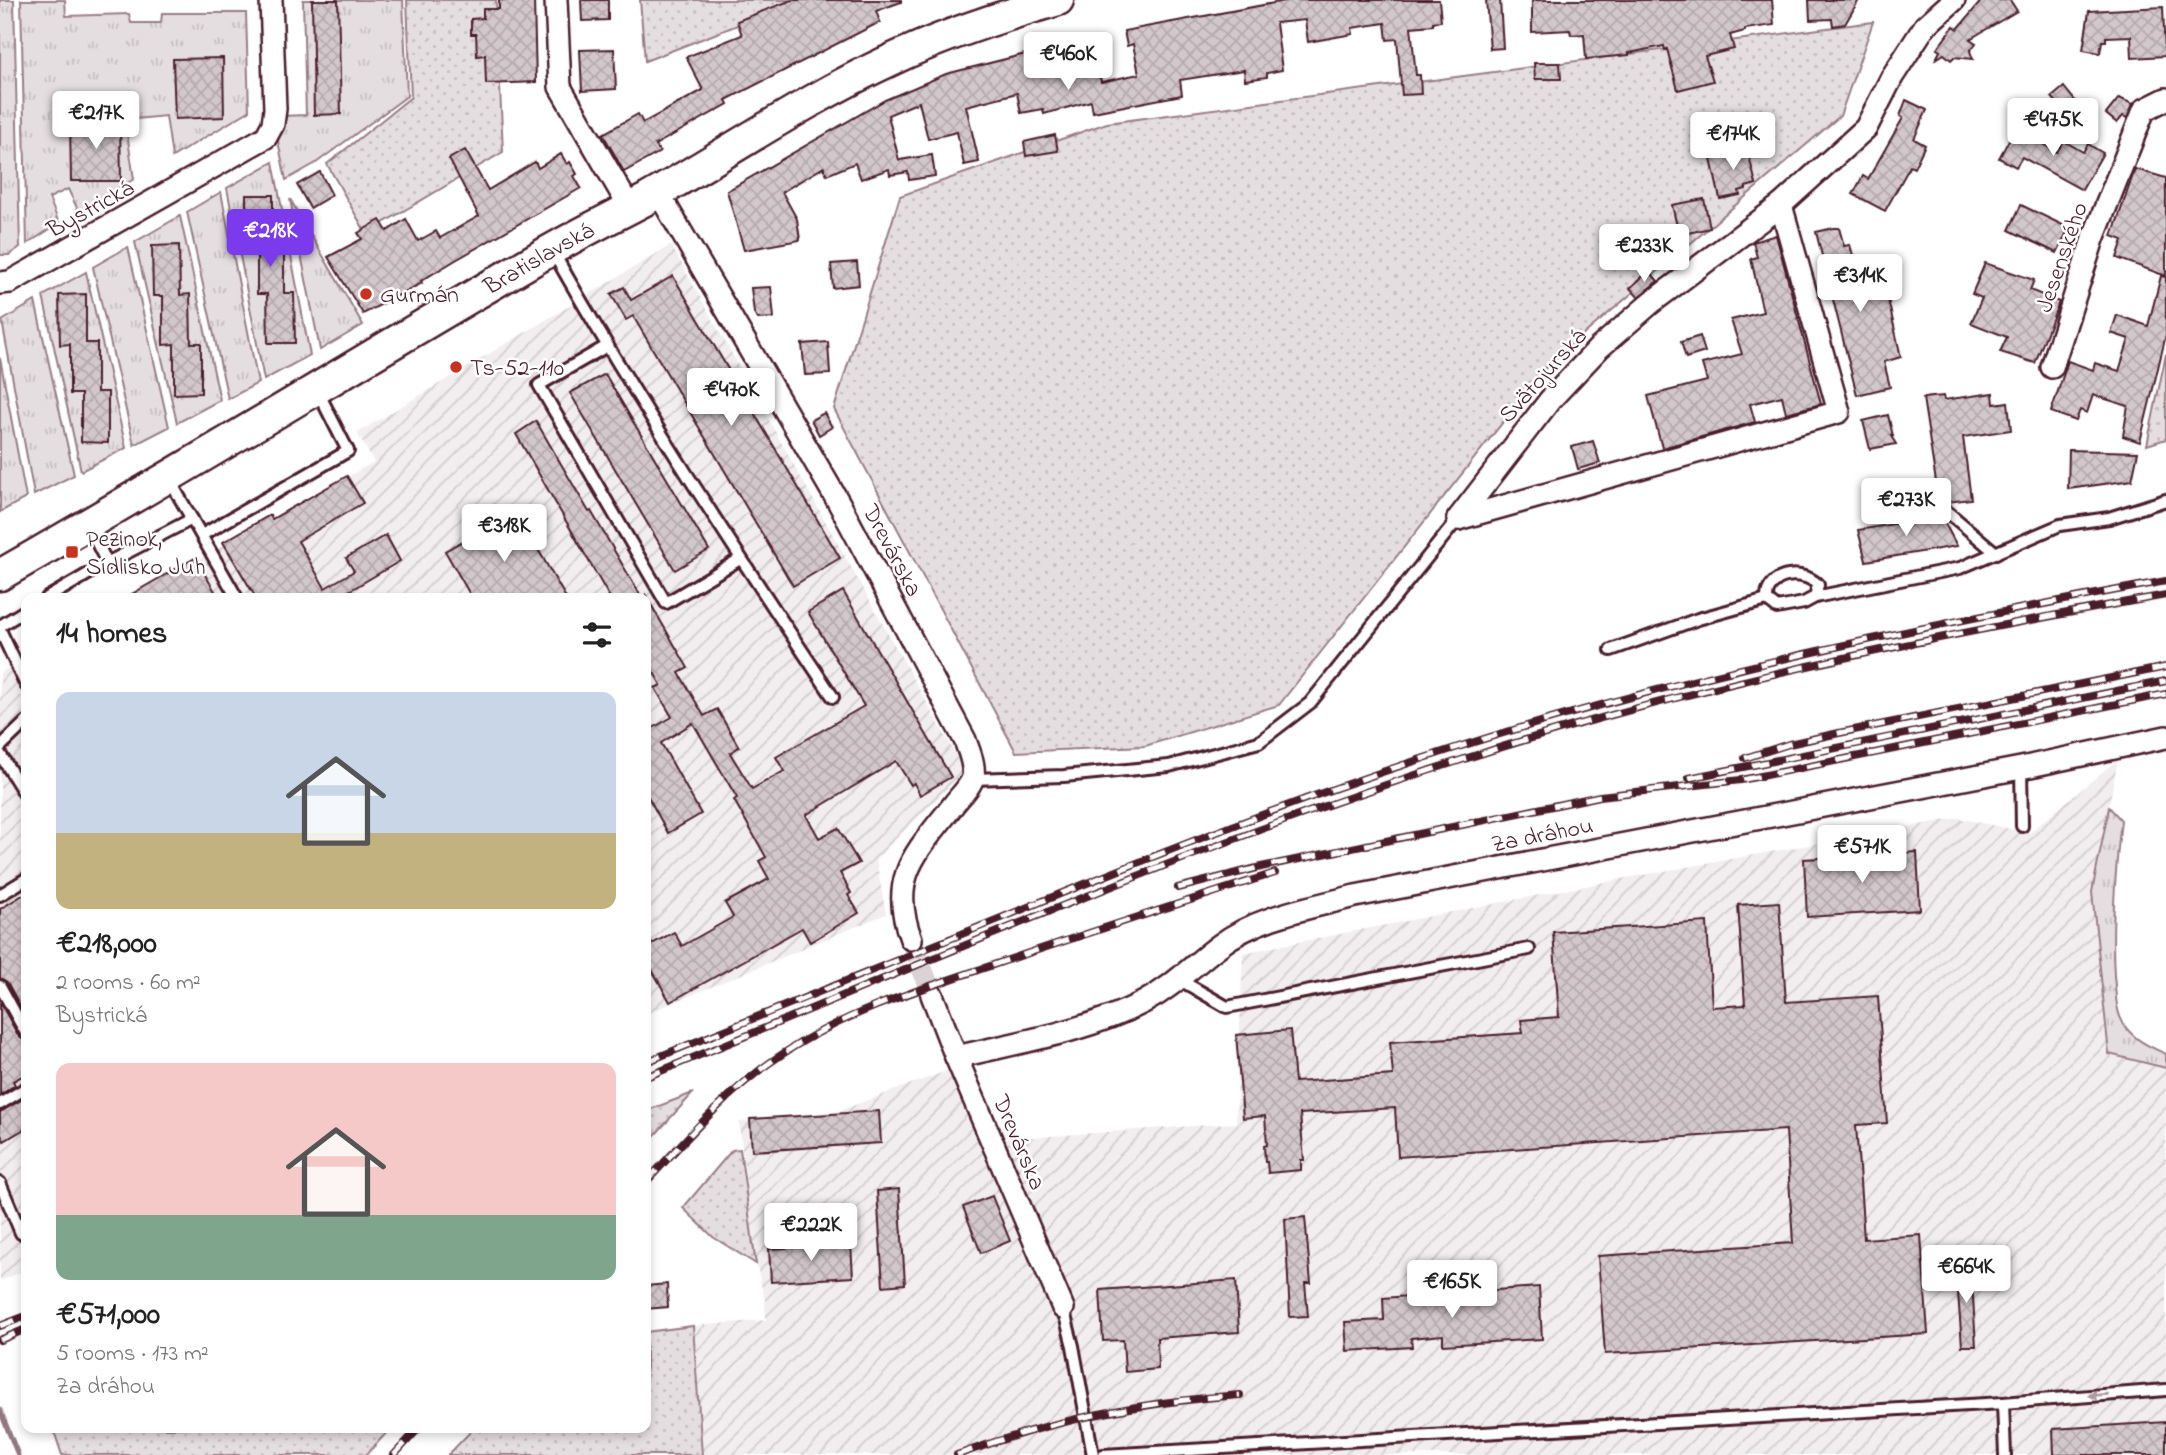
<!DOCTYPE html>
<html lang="en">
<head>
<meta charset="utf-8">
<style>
  :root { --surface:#fff; --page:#f6f6f6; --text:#222; --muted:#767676; --accent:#7c3aed }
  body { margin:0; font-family:"Indie Flower",sans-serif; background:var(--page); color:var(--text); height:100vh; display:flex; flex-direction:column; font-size:26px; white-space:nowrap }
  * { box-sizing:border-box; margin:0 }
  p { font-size:23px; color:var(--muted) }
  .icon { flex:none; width:38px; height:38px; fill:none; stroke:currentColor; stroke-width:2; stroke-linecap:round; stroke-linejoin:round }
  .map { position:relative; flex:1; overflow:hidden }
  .sheet { position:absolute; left:21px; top:593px; width:630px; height:840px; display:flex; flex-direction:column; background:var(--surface); border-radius:14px; box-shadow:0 4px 10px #0003 }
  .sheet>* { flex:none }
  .price { position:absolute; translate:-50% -60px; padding:0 16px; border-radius:7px; background:#fff; color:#222; font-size:23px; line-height:46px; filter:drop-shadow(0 2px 4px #0008) }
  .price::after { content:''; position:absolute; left:50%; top:42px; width:21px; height:16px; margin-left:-10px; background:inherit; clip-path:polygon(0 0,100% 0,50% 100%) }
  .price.on { background:var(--accent); color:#fff }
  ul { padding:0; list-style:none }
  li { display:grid; align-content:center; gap:14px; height:371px; padding:0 35px }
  li span { display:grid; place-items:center; height:217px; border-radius:14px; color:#555 }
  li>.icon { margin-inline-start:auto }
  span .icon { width:126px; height:126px; fill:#fffc; stroke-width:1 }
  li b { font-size:30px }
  h2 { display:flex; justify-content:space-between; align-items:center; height:84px; padding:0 35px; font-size:30px }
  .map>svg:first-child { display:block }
</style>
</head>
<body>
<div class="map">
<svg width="2166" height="1455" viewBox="0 0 2166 1455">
  <defs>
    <pattern id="industrial-furrows" width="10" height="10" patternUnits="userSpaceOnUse" patternTransform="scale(1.75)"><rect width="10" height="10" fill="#f2eeef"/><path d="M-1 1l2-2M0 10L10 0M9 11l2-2" fill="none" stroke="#d1cccd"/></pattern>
    <pattern id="grass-tufts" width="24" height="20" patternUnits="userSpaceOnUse" patternTransform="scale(1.75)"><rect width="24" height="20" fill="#e5dee0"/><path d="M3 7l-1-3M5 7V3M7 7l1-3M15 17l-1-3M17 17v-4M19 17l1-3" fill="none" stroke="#c6bec0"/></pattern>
    <pattern id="garden-dots" width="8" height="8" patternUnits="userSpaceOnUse" patternTransform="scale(1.75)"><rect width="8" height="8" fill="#e5dee0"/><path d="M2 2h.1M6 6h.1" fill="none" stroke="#c6bec0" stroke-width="1.8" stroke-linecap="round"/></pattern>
    <pattern id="building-cross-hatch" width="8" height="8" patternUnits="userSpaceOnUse" patternTransform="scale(1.75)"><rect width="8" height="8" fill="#d2c7cb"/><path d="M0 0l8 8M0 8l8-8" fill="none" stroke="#b6aaae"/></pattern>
  </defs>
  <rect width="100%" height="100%" fill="#fff"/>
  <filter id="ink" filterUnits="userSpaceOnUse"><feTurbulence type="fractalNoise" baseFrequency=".0143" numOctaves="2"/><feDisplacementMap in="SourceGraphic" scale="14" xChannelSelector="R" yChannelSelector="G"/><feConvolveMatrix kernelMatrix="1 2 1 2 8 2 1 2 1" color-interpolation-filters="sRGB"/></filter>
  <g filter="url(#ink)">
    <g fill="url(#industrial-furrows)">
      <path d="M671,245L965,771L876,859L886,914L646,1014V598H129L374,462L357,433Z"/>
      <path d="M26,658V1270L0,1281V673Z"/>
      <path d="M2118,759L2092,892L2109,1054L2166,1068V1455H702L693,1326L766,1320L765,1301L755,1258L739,1122L836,1112L949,1070L980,1141L1236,1123L1243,953L1626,878L1958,818L2029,833Z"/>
    </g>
    <g fill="url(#grass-tufts)" stroke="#987e86" stroke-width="2">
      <path d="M0,0H14L20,247L9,255H0Z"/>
      <path d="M21,0H65L66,16L129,14L131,23H161L162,13H246L249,111L172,157L166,116L125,120L134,179L79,212L68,189L49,198L59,223L27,244Z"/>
      <path d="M303,0H403L407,96L316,163L286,180L278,141L282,116L306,115Z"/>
      <path d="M273,162L310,355L264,380L227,188Z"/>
      <path d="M221,192L258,383L228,399L187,212Z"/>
      <path d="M290,199L363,325L320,350Z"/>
      <path d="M180,216L220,400L177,423L135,242Z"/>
      <path d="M128,247L169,427L134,445L93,267Z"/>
      <path d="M86,272L126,448L81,471L43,296Z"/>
      <path d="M35,301L74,475L34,495L2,321Z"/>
      <path d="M0,358L26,498L0,512Z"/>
      <path d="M2109,807L2121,820C2115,872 2111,923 2114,976C2116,991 2115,1009 2123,1023C2132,1039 2150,1047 2166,1054V1068L2109,1054L2092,892Z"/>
    </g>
    <g fill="url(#garden-dots)" stroke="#987e86" stroke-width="2">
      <path d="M407,0H496L503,152L366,233L327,164L411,97Z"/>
      <path d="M640,0H802L645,61Z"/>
      <path d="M1873,22L1840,116L1549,364L1279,705L1145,746L1016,752L834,409L900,196L1107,123Z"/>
      <path d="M2166,354V439L2147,445Z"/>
      <path d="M693,1093L646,1145V1111Z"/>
      <path d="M740,1149L755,1258L756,1264L713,1237L683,1208L732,1150Z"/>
      <path d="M693,1326L702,1455H448L474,1428H646V1332Z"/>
      <path d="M53,1428H391L366,1455H62Z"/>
    </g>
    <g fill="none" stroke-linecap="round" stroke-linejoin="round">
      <path stroke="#91787e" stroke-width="5" d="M0,1410L18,1455"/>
    </g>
    <g fill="url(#building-cross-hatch)" stroke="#4a1f2b" stroke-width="2">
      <path d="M312,0H338L341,114L314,115Z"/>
      <path d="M499,0H534L536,82L486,84L485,55L477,56L476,34H471V19L483,18V9H499Z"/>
      <path d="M581,0H608V20L582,21Z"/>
      <path d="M792,0H901V2L876,11L880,22L726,100L728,104L655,145L660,152L624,172L603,134L638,114L643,123L703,90L686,57L742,35L737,21Z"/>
      <path d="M1290,0H1439L1441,21L1433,22V25L1411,27L1416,75H1420L1421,94L1402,95L1397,39L1387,40L1385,23L1352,28L1353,34L1308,42L1305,20L1276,23L1282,70L1267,73V77L1245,80L1244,70L1180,80L1182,95L1093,112L1091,101L1044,114L1043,109L1021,113L1017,93L966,106L979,162L964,165L957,132L928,139L919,102L888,115L899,160L932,155L935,176L909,180L908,172L890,175L889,169L861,179L855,163L827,175L824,167L782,192L797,219L800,240L744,250L727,191L885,100L946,74L1077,41L1082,62L1096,59L1101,82L1139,74L1133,44L1127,46L1124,31Z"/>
      <path d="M1486,0H1500L1503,48L1490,49Z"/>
      <path d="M1532,0H1772L1774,25L1745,29V31L1730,35L1734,49L1705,56L1713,81L1678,90L1667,49L1665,50L1664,46L1629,53V55L1586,59L1584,34L1571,35L1570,30L1532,32Z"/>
      <path d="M1809,0H1859L1845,24L1833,26L1832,19L1810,20Z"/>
      <path d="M1982,0H2010L2017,11L1970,39L1976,43L1970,51L1973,59L1954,57L1951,60L1944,54L1936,59L1940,51L1937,49L1954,26L1958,29Z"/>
      <path d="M2163,7L2165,56L2132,58L2131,36L2106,37V41H2102L2100,53L2083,50L2089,11Z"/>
      <path d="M614,49L616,89L582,91L580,50Z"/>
      <path d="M223,58L224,117L175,119L173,59Z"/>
      <path d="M1534,63H1560L1561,79H1535Z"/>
      <path d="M2064,87L2076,102L2065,112L2052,97Z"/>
      <path d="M2119,98L2133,104L2127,118L2123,116L2117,123L2106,114Z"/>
      <path d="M1906,100L1927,110L1914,139L1925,145L1914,168L1910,166L1885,211L1853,194L1863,176L1868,179L1903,118L1900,116Z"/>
      <path d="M120,121L121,181H71L70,122Z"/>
      <path d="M2015,129L2057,152L2064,141L2083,152L2088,144L2103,153L2082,190L2022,157L2016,167L1999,158Z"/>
      <path d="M1055,135L1058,151L1026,156L1024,142Z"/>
      <path d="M1746,144L1756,184L1746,187V189L1739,191L1740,195L1720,199L1711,159L1729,155L1727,149Z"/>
      <path d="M465,150L488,190L535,162L538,168L561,154L567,164L570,162L577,174L574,176L581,188L454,261L421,281L422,283L363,314L328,257L362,239L358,233L380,220L387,231L406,219L418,241L436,231L440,238L479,216L449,159Z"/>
      <path d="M2135,169L2166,178V276L2117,258L2123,240L2112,236Z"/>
      <path d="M320,172L332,195L310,208L297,185Z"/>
      <path d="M246,195H273V244H284V293H294L295,343H268L267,294H257V245H246Z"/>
      <path d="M1704,199L1710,228L1679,235L1672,205Z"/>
      <path d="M2021,205L2069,228L2057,253L2009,230Z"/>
      <path d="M1833,228H1839L1844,246L1850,245L1858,272L1874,268L1877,274L1882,273L1901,357L1884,362L1890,387L1857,395L1816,232Z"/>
      <path d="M1776,235L1821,404L1786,413L1782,396L1750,404L1755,422L1662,448L1648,396L1707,381L1702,364L1742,354L1731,320L1763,312L1751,259L1757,257L1753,242Z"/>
      <path d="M179,245L180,295L190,294L191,343H201V393L174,394V344L163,345V296H153L152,246Z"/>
      <path d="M857,262L859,285L833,288L831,264Z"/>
      <path d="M1985,263L2034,280L2030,290L2059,302L2035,363L2000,352L2007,337L1971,323L1982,298L1972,294Z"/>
      <path d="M1649,271L1658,281L1638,297L1630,288Z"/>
      <path d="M673,276L840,558L793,586L633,316L626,320L611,294L624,287L631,300Z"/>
      <path d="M2161,276L2166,277V335L2140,442L2123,436L2128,406L2093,395L2087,413L2080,410L2076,421L2051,412L2068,361L2093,370L2095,363L2119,371L2129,339L2111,333L2117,315L2148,326Z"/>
      <path d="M771,287L774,318L758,319L754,313L751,288Z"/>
      <path d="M86,294V343H97V392H108V443L81,442V394H70V344L60,345L59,295Z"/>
      <path d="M1700,336L1705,352L1686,358L1681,342Z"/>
      <path d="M828,342L830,374L805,375L802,344Z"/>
      <path d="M605,374L709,550L675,570L570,393Z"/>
      <path d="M1993,393L1994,404L2008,402L2011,430L1963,437L1971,499L1948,502L1938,495L1923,398L1943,396L1944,400Z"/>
      <path d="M824,413L832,427L819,435L811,420Z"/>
      <path d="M1888,415L1893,436H1891L1896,444L1870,449L1863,421Z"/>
      <path d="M536,421L589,512L591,511L642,598H610L516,434Z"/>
      <path d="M1593,441L1600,463L1578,469L1572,447Z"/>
      <path d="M2069,450L2138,452L2132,480L2068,489Z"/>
      <path d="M347,476L363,503L298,541L325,588L354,571L346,558L386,535L400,561L337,598H256L223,542L270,515L272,519Z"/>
      <path d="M516,511L566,598H472L445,551Z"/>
      <path d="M1941,516L1957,546L1866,561L1858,530Z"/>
      <path d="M195,558L219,598H125L170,572Z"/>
      <path d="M843,591L951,777L920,795L914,783L911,785L896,761L806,815L819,838L838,828L859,863L840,873L851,893L848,895L859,913L810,942L802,928L670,1002L646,959V947L674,932L682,946L733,917L725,903L769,879L759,861L766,857L734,800L737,798L693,723L661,743L701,814L668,833L646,793V716L653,728L672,717L655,688L661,685L646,659V596L688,668L679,673L704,716L717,709L739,747L730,753L752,789L784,771L776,757L864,706L808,612Z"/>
      <path d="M1917,852L1920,910L1807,917L1804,859Z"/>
      <path d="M26,893V1017L7,982L0,978V909Z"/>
      <path d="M1779,902L1786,1002L1878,996L1887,1123L1856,1125L1864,1239L1921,1235L1928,1334L1605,1354L1598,1256L1793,1243L1786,1130L1398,1157L1395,1108L1300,1114L1304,1160H1301V1170L1268,1173L1267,1162H1265L1264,1146L1267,1145L1265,1116L1243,1118L1236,1035L1290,1030L1295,1082L1393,1075L1390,1042L1523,1033L1521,1020L1559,1017L1553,932L1707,922L1712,1007L1745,1005L1738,905Z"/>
      <path d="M0,1002L19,1037L26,1041V1074L13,1081L15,1085L0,1095Z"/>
      <path d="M23,1099L26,1106V1128L4,1141L0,1133V1112Z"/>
      <path d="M879,1111L881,1143L752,1151L750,1119Z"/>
      <path d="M899,1189L905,1284L883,1286L877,1191Z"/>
      <path d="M992,1196L1010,1241L981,1253L963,1207Z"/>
      <path d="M1305,1217L1311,1283H1305L1308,1316L1290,1317L1285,1219Z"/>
      <path d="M851,1244L853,1277L771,1282L769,1249Z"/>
      <path d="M1971,1265L1976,1346H1962L1956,1266Z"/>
      <path d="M1236,1280L1239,1332L1157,1338L1158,1369L1125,1372L1123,1340L1103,1341L1100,1290Z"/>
      <path d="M667,1284L668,1307L646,1309V1286Z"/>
      <path d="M1539,1287L1542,1339L1443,1345V1335L1411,1338L1412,1347L1347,1351L1345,1322L1384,1320L1383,1298L1408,1296V1300L1440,1297V1294Z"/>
      <path d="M2166,1422V1455H2054L2053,1429Z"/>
    </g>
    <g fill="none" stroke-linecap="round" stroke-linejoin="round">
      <path stroke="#dbd2d5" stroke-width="21" stroke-dasharray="21 10" stroke-linecap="butt" d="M911,939L932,995"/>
      <defs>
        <g id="lane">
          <path d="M553,252C639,404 735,551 833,697"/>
          <path d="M607,346L539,385L666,603L740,559"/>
          <path d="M169,479L237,598"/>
          <path d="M1883,511L1937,503L1996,553"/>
          <path d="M202,535L348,451L318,392"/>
          <path d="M107,563L192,519"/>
          <path d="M1815,597L1960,568L2060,525L2109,518L2166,500"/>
          <path d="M47,598L107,563L89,527"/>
          <path d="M0,626L26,610"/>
          <path d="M0,630L26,685"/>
          <path d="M1611,650L1698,619L1767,600C1767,596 1767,592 1769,589C1778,571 1806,572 1818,585L1815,597L1804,603L1777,608L1767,600"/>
          <path d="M0,747L26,722"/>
          <path d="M0,754L26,796"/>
          <path d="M2021,768L2022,826"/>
          <path d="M973,779L1064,776L1169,766L1259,742L1310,703L1458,519"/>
          <path d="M0,895L26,879"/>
          <path d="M1180,980L1227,1007L1529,949"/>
          <path d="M0,986L26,1033"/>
          <path d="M0,1104L26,1088"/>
          <path d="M0,1183L21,1233H26"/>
          <path d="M1063,1308L1073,1346L1093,1455"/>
          <path d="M2003,1403L2166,1390"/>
          <path d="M1103,1455L2003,1403L2005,1455"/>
        </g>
        <g id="street">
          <path d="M556,0L560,87L630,208"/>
          <path d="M658,192L839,503L965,740C969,752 975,764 973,777C971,786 960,796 954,804C918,851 887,876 911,939"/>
          <path d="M0,283L10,282L266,137L273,124L275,109L271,0"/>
          <path d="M2052,367L2093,239L2144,110L2166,99"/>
          <path d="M1458,519L1550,400L1599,348L1652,302L1781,205L1866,128L1892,77L1925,26L1954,0"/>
          <path d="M1458,519L1839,412L1781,205"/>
          <path d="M932,995L956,1057L1063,1308"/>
          <path d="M956,1057C1019,1042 1086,1032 1144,1002C1174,986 1194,964 1220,945C1258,916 1310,908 1355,896L2021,768L2166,737"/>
        </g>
        <g id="secondary">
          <path id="s1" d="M0,575C184,470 365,358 549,251C580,233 613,217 645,200C728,153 806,99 893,59C946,34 1002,16 1058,0"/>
        </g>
      </defs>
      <use href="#lane" stroke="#4a1f2b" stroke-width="16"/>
      <use href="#street" stroke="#4a1f2b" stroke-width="26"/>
      <use href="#secondary" stroke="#4a1f2b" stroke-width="35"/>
      <use href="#lane" stroke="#fff" stroke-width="10"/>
      <use href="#street" stroke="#fff" stroke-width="21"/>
      <use href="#secondary" stroke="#fff" stroke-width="30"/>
      <defs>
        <g id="rail">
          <path d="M1745,758L1789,744L1839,733L2166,667"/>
          <path d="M1689,778L2166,681"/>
          <path d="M1178,888L1261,867L1600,796L1741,780L2166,694"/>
          <path d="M646,1062C767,1013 889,964 1011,914C1157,854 1304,796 1455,748C1688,674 1926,625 2166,581"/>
          <path d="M646,1077C913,968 1179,851 1455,762C1687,686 1926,638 2166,595"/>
          <path d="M646,1182C689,1136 731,1087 784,1053C848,1011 921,989 993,965C1087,933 1181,903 1275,873"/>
          <path d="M0,1326L26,1316"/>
          <path d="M0,1340L26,1329"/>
          <path d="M394,1455L419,1428"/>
          <path d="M957,1455C1053,1420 1139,1402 1240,1395"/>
        </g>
      </defs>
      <use href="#rail" stroke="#4a1f2b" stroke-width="8"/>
      <use href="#rail" stroke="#fff" stroke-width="5" stroke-dasharray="16" stroke-linecap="butt"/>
    </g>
    <defs><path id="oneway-solid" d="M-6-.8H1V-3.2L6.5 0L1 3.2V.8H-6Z" transform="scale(1.75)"/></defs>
    <use fill="#ae9aa0" href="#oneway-solid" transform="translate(2098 1395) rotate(176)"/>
  </g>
  <g fill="#c8321e" stroke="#fff" stroke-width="2.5">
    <circle cx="366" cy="294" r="7"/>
    <circle cx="456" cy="367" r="7"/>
    <rect x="65" y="545" width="14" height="14" rx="3.5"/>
  </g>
  <g text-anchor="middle" stroke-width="5" stroke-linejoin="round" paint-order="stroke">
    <g font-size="24" fill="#4a1f2b" stroke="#fff">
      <text transform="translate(90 208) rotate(-29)" y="8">Bystrická</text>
      <text transform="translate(2061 257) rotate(-71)" y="8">Jesenského</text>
      <text dy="8" stroke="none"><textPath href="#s1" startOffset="625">Bratislavská</textPath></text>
      <text transform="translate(1542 375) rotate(-48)" y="8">Svätojurská</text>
      <text transform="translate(893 550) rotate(62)" y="8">Drevárska</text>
      <text transform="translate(1542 834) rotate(-11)" y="8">Za dráhou</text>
      <text transform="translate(1020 1142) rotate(67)" y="8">Drevárska</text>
    </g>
    <g font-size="24" fill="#4a1f2b" stroke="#fff" text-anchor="start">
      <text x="380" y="302">Gurmán</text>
      <text x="470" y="375">Ts-52-110</text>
      <text x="86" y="546">Pezinok,<tspan x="86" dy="28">Sídlisko Juh</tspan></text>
    </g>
  </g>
</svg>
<b class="price" style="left:1068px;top:92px">€460K</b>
<b class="price" style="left:96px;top:151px">€217K</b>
<b class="price" style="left:2053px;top:158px">€475K</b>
<b class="price" style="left:1733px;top:172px">€174K</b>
<b class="price on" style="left:270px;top:269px">€218K</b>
<b class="price" style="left:1644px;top:284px">€233K</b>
<b class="price" style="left:1860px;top:314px">€314K</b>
<b class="price" style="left:731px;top:428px">€470K</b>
<b class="price" style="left:1906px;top:538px">€273K</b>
<b class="price" style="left:504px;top:564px">€318K</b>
<b class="price" style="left:1862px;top:885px">€571K</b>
<b class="price" style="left:811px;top:1263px">€222K</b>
<b class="price" style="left:1966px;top:1305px">€664K</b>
<b class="price" style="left:1452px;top:1320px">€165K</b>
<section class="sheet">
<h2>14 homes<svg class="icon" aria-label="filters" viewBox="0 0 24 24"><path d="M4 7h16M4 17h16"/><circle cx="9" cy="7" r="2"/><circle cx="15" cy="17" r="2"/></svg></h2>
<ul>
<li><span style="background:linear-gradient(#c9d6e8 65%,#c2b280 0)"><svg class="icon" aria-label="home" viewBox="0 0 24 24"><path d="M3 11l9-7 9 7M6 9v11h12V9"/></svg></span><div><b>€218,000</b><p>2 rooms · 60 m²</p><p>Bystrická</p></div></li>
<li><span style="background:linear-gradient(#f6c9c9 70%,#7fa58c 0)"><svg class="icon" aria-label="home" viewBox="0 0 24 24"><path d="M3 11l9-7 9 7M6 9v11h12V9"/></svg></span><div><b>€571,000</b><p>5 rooms · 173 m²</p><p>Za dráhou</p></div></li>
</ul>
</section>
</div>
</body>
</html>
